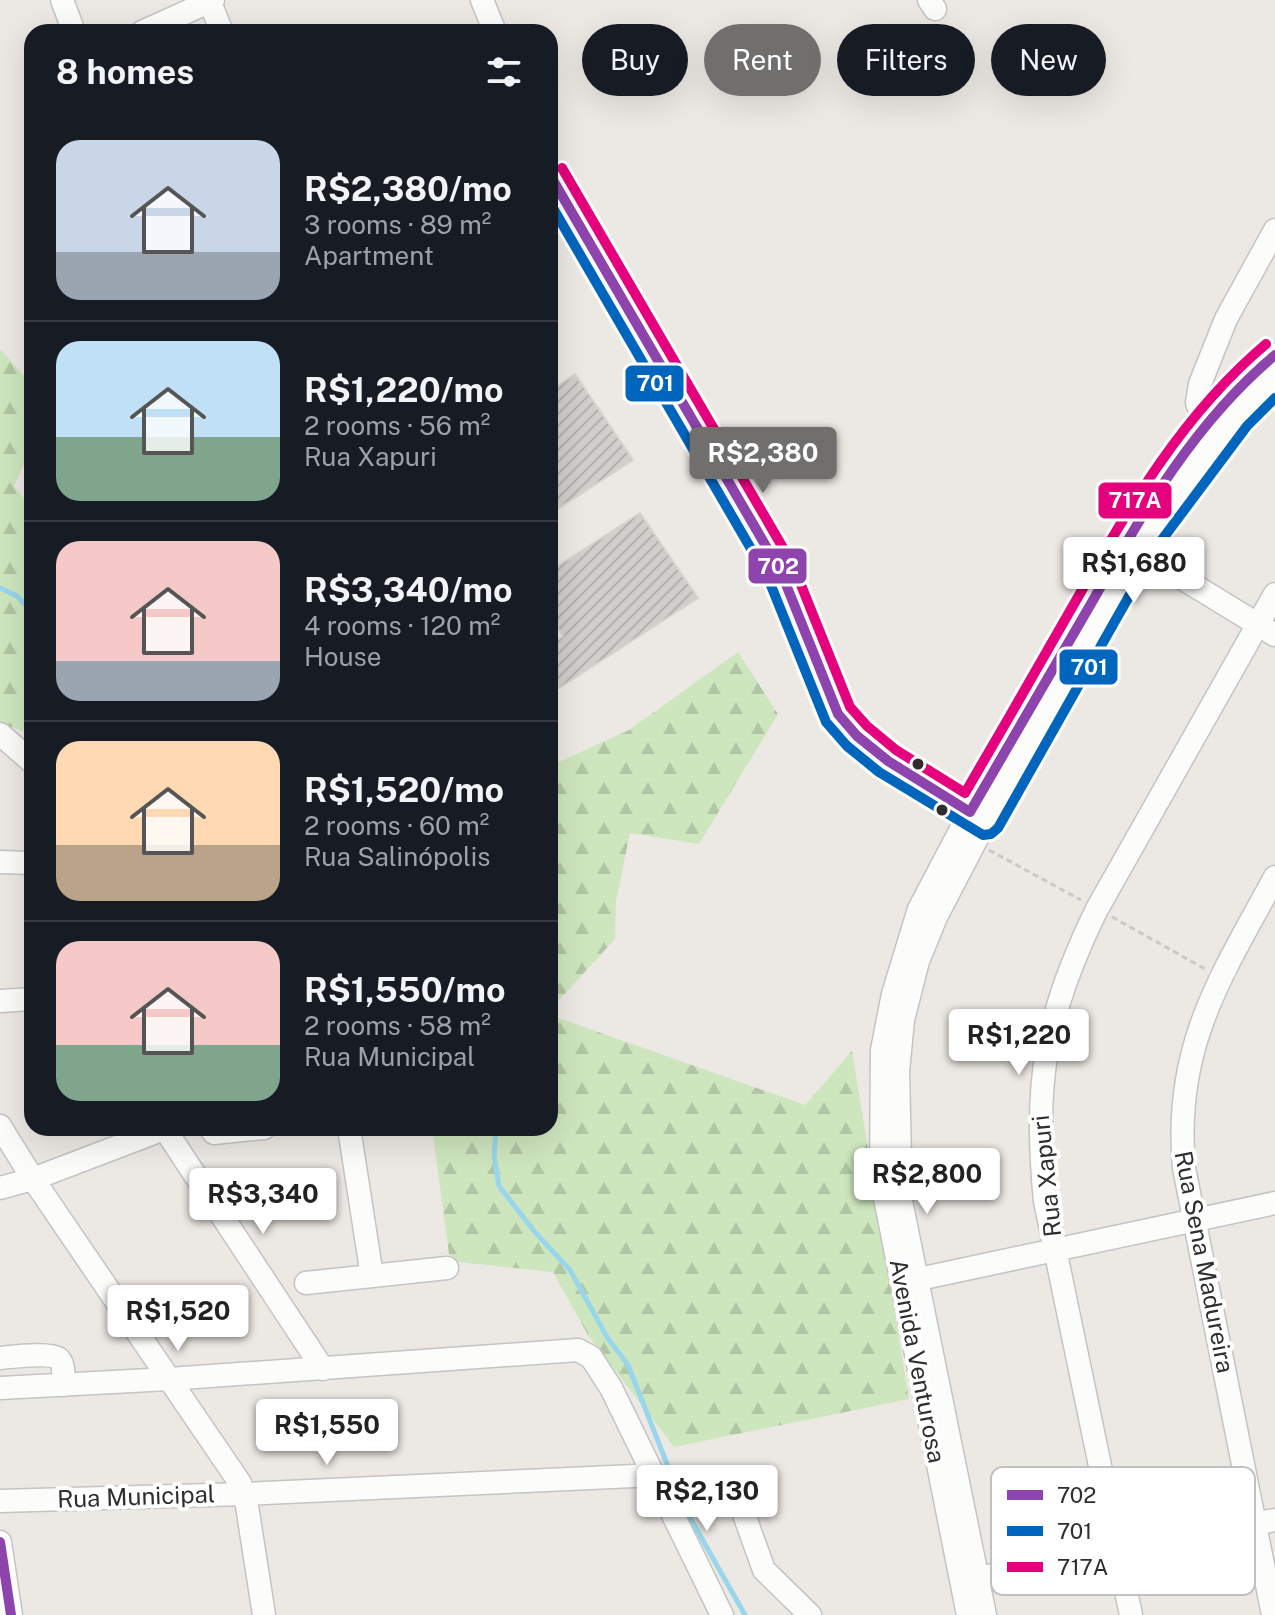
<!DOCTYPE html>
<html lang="en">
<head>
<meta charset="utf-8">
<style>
  :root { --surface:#171b24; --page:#20242c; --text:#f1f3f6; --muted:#9ea1a6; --line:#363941; --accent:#706f6e }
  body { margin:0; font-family:"Public Sans",sans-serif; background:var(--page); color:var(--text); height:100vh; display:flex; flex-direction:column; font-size:30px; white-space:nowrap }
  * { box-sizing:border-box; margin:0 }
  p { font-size:26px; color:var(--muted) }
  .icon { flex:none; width:44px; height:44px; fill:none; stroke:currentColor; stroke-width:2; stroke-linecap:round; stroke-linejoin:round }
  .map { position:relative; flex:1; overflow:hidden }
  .drawer { position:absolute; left:24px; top:24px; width:534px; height:1112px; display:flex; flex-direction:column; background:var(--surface); border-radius:24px; box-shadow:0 8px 32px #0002 }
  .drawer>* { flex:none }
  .guide { position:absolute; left:582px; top:24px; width:572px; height:72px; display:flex; gap:16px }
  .price { position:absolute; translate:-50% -68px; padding:0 18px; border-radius:8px; background:#fff; color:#222; font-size:26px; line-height:52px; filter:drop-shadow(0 2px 4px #0008) }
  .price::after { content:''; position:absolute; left:50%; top:48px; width:24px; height:18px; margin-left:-12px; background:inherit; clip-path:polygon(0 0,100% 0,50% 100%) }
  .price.selected { background:var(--accent); color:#fff }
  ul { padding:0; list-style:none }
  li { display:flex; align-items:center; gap:24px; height:200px; padding:0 32px }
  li+li { border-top:2px solid var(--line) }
  li span { display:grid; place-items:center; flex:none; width:224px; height:160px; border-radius:24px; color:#555 }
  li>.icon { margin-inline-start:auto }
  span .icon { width:96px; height:96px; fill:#fffc; stroke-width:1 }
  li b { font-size:34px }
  h2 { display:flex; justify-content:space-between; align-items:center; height:96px; padding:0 32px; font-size:34px }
  .pill { padding:0 28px; border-radius:36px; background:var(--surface); box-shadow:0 8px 32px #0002; font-size:28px; line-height:72px }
  .pill.selected { background:var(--accent); color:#fff }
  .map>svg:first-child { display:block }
</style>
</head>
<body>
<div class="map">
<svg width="1275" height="1615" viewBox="0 0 1275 1615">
  <defs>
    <pattern id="forest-firs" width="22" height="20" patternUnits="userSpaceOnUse" patternTransform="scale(2)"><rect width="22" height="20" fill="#cee6be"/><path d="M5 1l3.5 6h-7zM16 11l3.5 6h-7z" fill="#b1c6a4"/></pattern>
    <pattern id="building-hatch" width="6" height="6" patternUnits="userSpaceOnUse" patternTransform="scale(2)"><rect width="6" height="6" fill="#d1cecb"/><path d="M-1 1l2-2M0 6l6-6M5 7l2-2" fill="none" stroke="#b4b1af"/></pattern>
  </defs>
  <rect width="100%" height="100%" fill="#ece8e4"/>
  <g fill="url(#forest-firs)">
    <path d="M0,349L32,385V446L14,486L32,509V734L0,723Z"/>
    <path d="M738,652L778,714L699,844L630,833L616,902L615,939L550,1010V766L629,730Z"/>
    <path d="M550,1015L805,1105L852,1051L909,1399L674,1447L588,1335L553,1272L450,1261L432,1128H550Z"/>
  </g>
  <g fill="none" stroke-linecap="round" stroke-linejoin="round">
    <g stroke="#99d6ec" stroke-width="5">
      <path d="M0,588L17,596L32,612"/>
      <path d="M496,1128L494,1156L499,1186L534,1231L570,1270L607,1337L628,1365L684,1507L745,1615"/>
    </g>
  </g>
  <g fill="url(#building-hatch)" stroke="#d7d4d0" stroke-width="2">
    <path d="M575,374L633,460L550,514V391Z"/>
    <path d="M640,513L698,598L550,694V645L563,636L550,617V571Z"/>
  </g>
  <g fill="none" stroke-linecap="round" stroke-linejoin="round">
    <defs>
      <g id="minor">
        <path d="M62,0L74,32"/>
        <path d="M209,0L222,32"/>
        <path d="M482,0L495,32"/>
        <path d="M929,0L935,9"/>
        <path d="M142,32L213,0"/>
        <path d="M550,175L781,572L838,714L857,736L888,761L981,818"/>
        <path d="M1216,433L1206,425L1197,403L1200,384L1226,319L1275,230"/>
        <path d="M1138,551L1275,635"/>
        <path d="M0,734L32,762"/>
        <path d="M0,862L32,863"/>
        <path d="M0,1001L32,999"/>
        <path d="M0,1126L33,1179L240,1483L247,1506L264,1615"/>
        <path d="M164,1128L323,1369"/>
        <path d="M210,1128L214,1133L264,1128"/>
        <path d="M349,1128L372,1276"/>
        <path d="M0,1188L33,1179L164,1129"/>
        <path d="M905,1282L1275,1203"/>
        <path d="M306,1283L447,1268"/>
        <path d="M0,1358C12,1357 50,1352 59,1359C65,1365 63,1377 63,1385"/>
        <path d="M0,1388L169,1379L578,1350L591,1357L611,1388L722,1615"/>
        <path d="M0,1501L244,1494L656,1475"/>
        <path d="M742,1509L764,1570L810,1615"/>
        <path d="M0,1542L11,1615"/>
        <path d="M978,1578L1118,1549L1275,1520"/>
        <path d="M968,1615L881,1178L882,1050L893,994L919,909L970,812L1136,524L1182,455L1228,399L1257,368L1275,355"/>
        <path d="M985,1615L901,1201L898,1071L903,1020L918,961L936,917L986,821L1146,537L1236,417L1275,378"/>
        <path d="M1131,1615L1045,1201C1033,1084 1045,1015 1097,909L1275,594"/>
        <path d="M1273,1615L1184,1168C1173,1048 1220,978 1275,877"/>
      </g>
    </defs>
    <use href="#minor" stroke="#c5c4c5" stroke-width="25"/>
    <g stroke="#c9c9c8" stroke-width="3" stroke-dasharray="6 4" stroke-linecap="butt">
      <path d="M989,850L1081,900"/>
      <path d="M1112,917L1207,970"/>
    </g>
    <use href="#minor" stroke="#fcfcfb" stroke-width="22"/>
    <defs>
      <g id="bus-1">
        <path d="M550,175L781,572L838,714L857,736L888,761L970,812C1011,742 1051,672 1092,602C1144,511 1194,423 1275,355"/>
        <path d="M0,1542L11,1615"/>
      </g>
      <path id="bus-2" d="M550,203L768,578L826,722L847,746L879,772L983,835L991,834L998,828L1158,545L1247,426L1275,398"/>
      <path id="bus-3" d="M562,168L793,565L850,707L867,726L896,750L965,793C1003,728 1041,662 1078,597C1131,504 1183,414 1266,344"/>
    </defs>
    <use href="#bus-1" stroke="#fff" stroke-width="16"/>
    <use href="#bus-2" stroke="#fff" stroke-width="16"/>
    <use href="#bus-3" stroke="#fff" stroke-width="16"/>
    <use href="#bus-1" stroke="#8e44ad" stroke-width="10"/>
    <use href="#bus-2" stroke="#0065bd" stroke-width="10"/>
    <use href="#bus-3" stroke="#e5007d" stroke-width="10"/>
  </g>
  <g fill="#2e2e2e" stroke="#fff" stroke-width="3">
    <circle cx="918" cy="764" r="7"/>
    <circle cx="942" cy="810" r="7"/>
  </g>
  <g text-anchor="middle" stroke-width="8" stroke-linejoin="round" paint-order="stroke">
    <g font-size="24" fill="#2e2e2e" stroke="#fff">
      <text transform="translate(1047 1176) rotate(-96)" y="8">Rua Xapuri</text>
      <text transform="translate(1204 1262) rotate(79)" y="8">Rua Sena Madureira</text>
      <text transform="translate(917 1361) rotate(79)" y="8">Avenida Venturosa</text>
      <text transform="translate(136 1497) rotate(-2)" y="8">Rua Municipal</text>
    </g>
  </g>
  <rect x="991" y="1467" width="264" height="128" rx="12" fill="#fff" stroke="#c0c0c0" stroke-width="2"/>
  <rect x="1007" y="1490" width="36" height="10" fill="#8e44ad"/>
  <rect x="1007" y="1526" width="36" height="10" fill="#0065bd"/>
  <rect x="1007" y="1562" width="36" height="10" fill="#e5007d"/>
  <g font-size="22" fill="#2e2e2e">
    <text x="1057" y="1503">702</text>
    <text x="1057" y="1539">701</text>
    <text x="1057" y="1575">717A</text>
  </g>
  <g stroke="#fff" stroke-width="3">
    <rect x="624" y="364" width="61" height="39" rx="8" fill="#0065bd"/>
    <rect x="1097" y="481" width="76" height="39" rx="8" fill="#e5007d"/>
    <rect x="747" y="547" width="61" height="38" rx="8" fill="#8e44ad"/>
    <rect x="1058" y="648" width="61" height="38" rx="8" fill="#0065bd"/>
  </g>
  <g font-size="22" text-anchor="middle" font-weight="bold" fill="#fff">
    <text x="655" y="391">701</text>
    <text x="1135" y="508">717A</text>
    <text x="778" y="574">702</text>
    <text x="1089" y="675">701</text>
  </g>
</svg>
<b class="price selected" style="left:763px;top:495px">R$2,380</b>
<b class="price" style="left:1134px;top:605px">R$1,680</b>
<b class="price" style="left:1019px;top:1077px">R$1,220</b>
<b class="price" style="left:927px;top:1216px">R$2,800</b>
<b class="price" style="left:263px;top:1236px">R$3,340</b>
<b class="price" style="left:178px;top:1353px">R$1,520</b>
<b class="price" style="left:327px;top:1467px">R$1,550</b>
<b class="price" style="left:707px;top:1533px">R$2,130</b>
<div class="guide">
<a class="pill">Buy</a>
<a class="pill selected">Rent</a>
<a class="pill">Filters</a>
<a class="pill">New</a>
</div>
<section class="drawer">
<h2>8 homes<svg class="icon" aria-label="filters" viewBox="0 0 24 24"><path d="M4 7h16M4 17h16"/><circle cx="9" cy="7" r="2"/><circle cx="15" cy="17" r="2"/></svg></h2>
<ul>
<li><span style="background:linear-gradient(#c9d6e8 70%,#9aa5b1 0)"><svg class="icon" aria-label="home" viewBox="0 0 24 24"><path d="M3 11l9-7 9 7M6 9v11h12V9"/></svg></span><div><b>R$2,380/mo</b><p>3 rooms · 89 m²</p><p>Apartment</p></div></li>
<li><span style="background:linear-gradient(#bfe0f5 60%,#7fa58c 0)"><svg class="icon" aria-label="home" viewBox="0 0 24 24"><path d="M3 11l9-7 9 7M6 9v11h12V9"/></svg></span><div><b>R$1,220/mo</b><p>2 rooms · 56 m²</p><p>Rua Xapuri</p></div></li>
<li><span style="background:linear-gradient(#f6c9c9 75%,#9aa5b1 0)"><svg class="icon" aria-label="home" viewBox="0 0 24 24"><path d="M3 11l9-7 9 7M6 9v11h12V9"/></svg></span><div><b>R$3,340/mo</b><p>4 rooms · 120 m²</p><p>House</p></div></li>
<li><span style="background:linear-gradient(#ffd9b3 65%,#b9a48a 0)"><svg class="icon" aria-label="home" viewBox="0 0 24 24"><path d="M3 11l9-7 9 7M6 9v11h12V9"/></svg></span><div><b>R$1,520/mo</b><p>2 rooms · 60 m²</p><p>Rua Salinópolis</p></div></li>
<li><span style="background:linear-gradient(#f6c9c9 65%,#7fa58c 0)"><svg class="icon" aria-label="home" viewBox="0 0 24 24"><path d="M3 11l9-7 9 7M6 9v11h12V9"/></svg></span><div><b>R$1,550/mo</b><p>2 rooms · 58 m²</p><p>Rua Municipal</p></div></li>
</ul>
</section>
</div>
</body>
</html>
